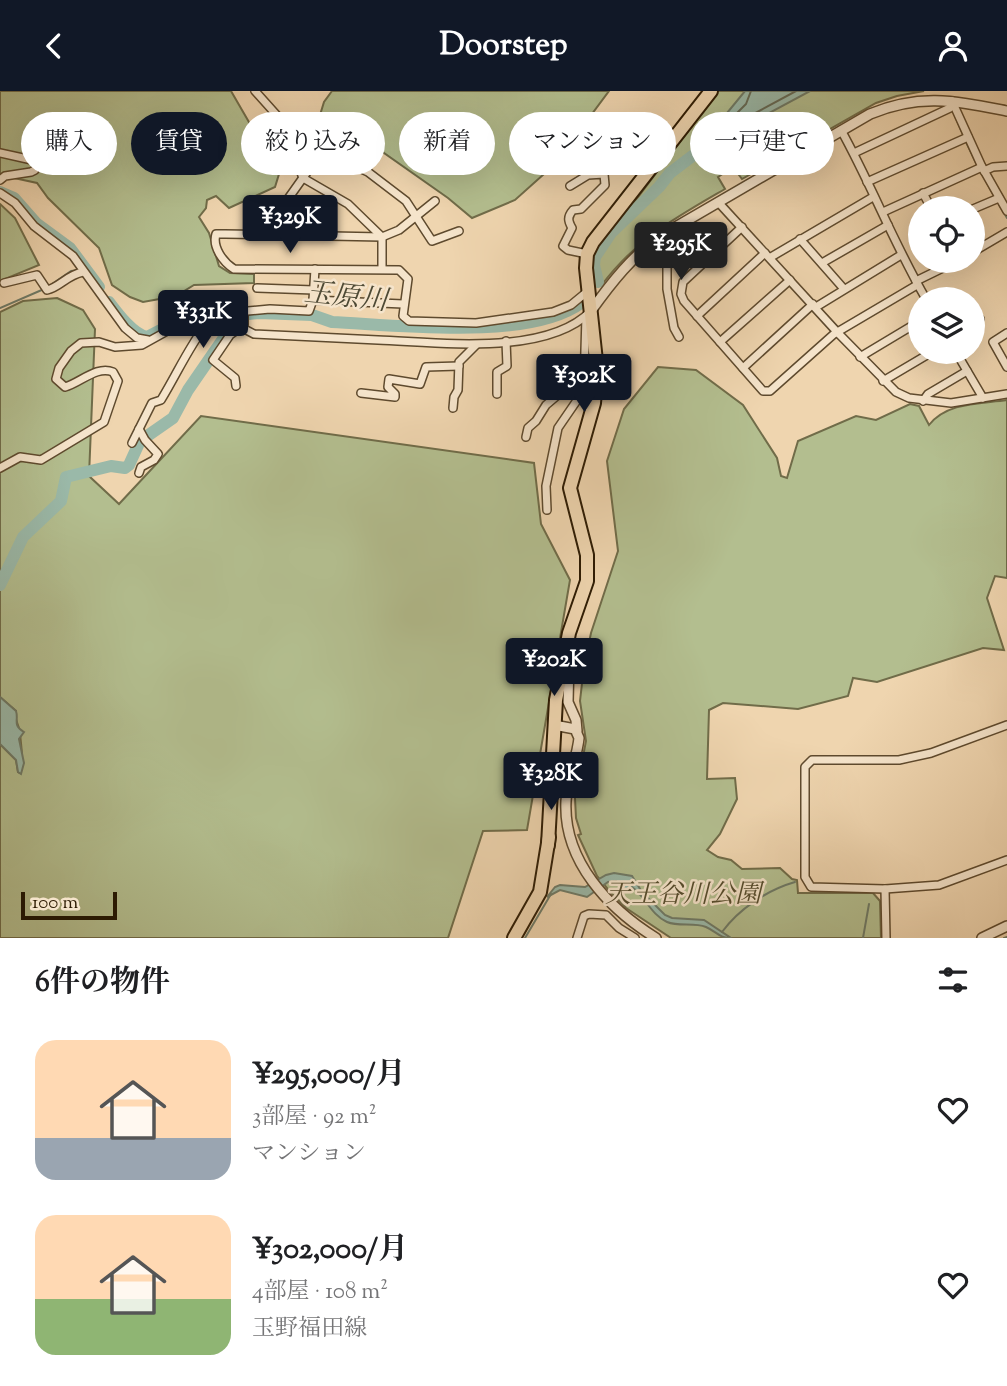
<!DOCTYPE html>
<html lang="ja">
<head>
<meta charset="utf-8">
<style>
  :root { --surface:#fff; --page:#f2f2f2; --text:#202124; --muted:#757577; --accent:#111827 }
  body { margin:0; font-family:"Sorts Mill Goudy","Noto Serif JP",serif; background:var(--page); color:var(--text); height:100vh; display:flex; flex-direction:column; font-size:26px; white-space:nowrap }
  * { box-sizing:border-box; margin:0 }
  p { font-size:23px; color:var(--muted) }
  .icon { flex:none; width:38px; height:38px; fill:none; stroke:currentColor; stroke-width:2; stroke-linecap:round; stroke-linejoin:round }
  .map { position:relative; height:847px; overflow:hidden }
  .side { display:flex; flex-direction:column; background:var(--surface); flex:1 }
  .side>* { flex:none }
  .hud { position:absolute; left:21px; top:21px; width:966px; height:63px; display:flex; gap:14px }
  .fabs { position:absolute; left:908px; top:105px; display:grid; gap:14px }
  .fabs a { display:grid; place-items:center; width:77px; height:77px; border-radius:50%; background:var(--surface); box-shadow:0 7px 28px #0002; font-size:35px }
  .scale { position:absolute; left:21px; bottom:18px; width:96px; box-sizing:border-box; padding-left:7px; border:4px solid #2d1b03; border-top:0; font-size:19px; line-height:24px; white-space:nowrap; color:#2d1b03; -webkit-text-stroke:5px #f5e4cb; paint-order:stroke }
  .price { position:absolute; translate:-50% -60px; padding:0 16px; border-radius:7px; background:var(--accent); color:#fff; font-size:23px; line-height:46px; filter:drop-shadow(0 2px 4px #0008) }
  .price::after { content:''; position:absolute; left:50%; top:42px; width:21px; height:16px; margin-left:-10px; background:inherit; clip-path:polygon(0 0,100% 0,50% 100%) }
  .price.selected { background:#222; color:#fff }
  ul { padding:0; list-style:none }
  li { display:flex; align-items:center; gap:21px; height:175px; padding:0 35px }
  li span { display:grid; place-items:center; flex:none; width:196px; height:140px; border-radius:21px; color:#555 }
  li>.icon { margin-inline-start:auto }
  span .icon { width:84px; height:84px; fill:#fffc; stroke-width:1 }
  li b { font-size:30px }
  h2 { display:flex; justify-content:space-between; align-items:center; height:84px; padding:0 35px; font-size:30px }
  .tag { padding:0 24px; border-radius:32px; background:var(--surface); box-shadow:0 7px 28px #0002; font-size:24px; line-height:63px }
  .tag.selected { background:var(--accent); color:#fff }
  header { display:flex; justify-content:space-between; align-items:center; height:91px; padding:0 35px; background:var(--accent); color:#fff; font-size:32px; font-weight:700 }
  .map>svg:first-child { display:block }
</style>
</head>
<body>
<header><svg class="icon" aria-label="back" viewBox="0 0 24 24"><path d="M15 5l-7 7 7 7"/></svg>Doorstep<svg class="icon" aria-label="person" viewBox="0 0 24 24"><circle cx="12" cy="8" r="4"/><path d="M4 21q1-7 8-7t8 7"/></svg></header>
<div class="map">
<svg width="1007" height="847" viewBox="0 0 1007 847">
  <rect width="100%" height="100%" fill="#efd5af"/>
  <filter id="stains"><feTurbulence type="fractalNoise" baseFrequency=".00286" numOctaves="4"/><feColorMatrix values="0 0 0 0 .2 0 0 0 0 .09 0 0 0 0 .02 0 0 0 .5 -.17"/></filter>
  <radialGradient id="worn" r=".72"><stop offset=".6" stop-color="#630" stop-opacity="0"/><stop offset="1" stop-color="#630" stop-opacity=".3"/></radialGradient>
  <g fill="#b3be8f" stroke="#706c49" stroke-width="2">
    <path d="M0,0H231L279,83L275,96L229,117L216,105L207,109L206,117L199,126L209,142L219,175L230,182L254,183V192L194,194L176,205L143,211L130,206L112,194L99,157L48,107L37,92L0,84Z"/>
    <path d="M332,0H609L554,74L515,109L472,127L448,107L364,48L333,39L320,24L324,11Z"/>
    <path d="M718,0H924L897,5L876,12L742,88L733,76L718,86L725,98C675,127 636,148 601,195L591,190C589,162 596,152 617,134Z"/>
    <path d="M0,113L15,127L39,174L0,190Z"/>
    <path d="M57,207L83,219L95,238L89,385L119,413L201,325L534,372L541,433L570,489L527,739L483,740L448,847H0V653L16,669L18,681L20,682C24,670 21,655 20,642C19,632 14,631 16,620L0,606V221L23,210Z"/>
    <path d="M658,276L696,279L743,314L777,367L781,385L787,387L798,350L856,325L876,329L910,313L919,315L929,334C947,311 980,313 1007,309V487L995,485L987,507L1004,559L983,557L877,591L853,587L848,605L798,618L723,612L709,619L707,688L735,687L737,708L720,743L707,759L718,766L731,769L742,778L780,777L792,788L797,789L798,802H873L880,810L881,847H671L626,817L611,802L597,785L578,744L581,743L576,727L575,707L586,650L580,610L584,575L591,542L618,460L607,370L624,318Z"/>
  </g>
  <g fill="#9ab9a9" stroke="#6e7a67" stroke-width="2">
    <path d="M745,0H810L749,33L710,64L700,55Z"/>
    <path d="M0,606L16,620C19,629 12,634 24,641L19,648L24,672L21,683L18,681L16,669L0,653Z"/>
    <path d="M614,782L632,785L642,801L665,824L672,827L704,829L731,847C719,847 717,841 706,836C694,831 679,836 667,831C651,824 645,805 632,796L629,799L623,798L616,790L608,791L587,806L560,799L547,806L555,796L560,794L585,796L606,784Z"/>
  </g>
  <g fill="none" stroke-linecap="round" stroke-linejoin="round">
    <path stroke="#646a56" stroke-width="2" d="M751,0L746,13L726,33L727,38H731L746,27L796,0"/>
    <g stroke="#6e7a67" stroke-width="2">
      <path d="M955,25L964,46"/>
      <path d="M966,51L977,74"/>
      <path d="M980,79L994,105"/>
      <path d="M997,110L1007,127"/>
      <path d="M52,193L71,180L79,179"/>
      <path d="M0,217L44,198"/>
      <path d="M722,841C739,818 767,799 795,791"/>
      <path d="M525,847L551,803"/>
      <path d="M863,847L869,813"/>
      <path d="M1004,847L1007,846"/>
    </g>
    <g stroke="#9ab9a9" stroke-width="12">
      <path d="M0,101L14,107L36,132L70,157L99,196"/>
      <path d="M598,191L594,174L595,166L611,142L659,96L670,82L716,47"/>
      <path d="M109,211C118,223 133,243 147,246L176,231L259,222L312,224L332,231C397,234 528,250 581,212"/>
      <path d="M0,494L23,446L61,410L66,386L111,375L125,377L129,374L140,350L173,327L188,299L239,225"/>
    </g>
    <defs>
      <g id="minor">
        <path d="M255,0L282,30L303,87L348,113L382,146V178"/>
        <path d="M952,10L982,76L1007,120"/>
        <path d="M841,39C872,95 894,153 926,208"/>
        <path d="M0,62L32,69L37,73L35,79L31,81L5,85L0,89"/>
        <path d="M854,62L950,17L951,10"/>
        <path d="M984,80L993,76L1007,75"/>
        <path d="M867,91L968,46"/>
        <path d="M570,95L588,84L604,83L605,94L581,118L573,119C567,126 568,130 572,137L563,155L568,159L587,163"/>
        <path d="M0,102L15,112L34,135L73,165L125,237L137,247L148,249"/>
        <path d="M923,102L931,117"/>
        <path d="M435,110L399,139L382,146L225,143H216C212,156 223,171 234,178L399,179L408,188L403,225L409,230L476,232L553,221L571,214L588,200"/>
        <path d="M718,111L838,242L896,301L909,307L951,312L1007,303"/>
        <path d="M973,118L999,107"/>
        <path d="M883,121L982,76"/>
        <path d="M742,136L683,191L681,203L684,210L763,300H770L834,243L917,194"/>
        <path d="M263,143L322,60L368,81L406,110L432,150L459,140"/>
        <path d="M663,143L664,170L667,176V198L674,237L679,246"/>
        <path d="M800,148L844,198"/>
        <path d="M973,161L1007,141"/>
        <path d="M771,166L873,106"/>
        <path d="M822,172L888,134"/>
        <path d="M916,190L957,170"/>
        <path d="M4,192L37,184L47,199C60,196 67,184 83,181"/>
        <path d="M257,197L314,199"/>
        <path d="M313,209L403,213"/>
        <path d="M816,216L901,164"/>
        <path d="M697,225L765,162"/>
        <path d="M194,232L193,225L270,218L309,220L313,209L315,178"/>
        <path d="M973,233L980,228"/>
        <path d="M1007,242L993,251L1007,276"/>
        <path d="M720,251L790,189"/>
        <path d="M956,261L983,307"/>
        <path d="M860,266L920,230"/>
        <path d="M743,277L813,213"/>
        <path d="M883,290L932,261"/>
        <path d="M236,295L235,287L213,269L230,244L244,234V221"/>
        <path d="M361,302L395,306V303L388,296L389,288L420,293L426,276L459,275"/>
        <path d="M497,303V281L507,275L506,250"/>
        <path d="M923,310L928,303L967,280"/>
        <path d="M453,317L454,306L458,299L459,271L476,254"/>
        <path d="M526,346L528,337L536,330L546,314L586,280"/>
        <path d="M132,352L152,312L161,309C177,283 189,255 208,231"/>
        <path d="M0,377L20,366L41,369L104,331L118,290L113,281C97,274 80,292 65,296L56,288L59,277L71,260L81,252L99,251L115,256L142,254L178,234L208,231L233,232L254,243C295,245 337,247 378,249C437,251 546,266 591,220"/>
        <path d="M139,382L141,376L154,369L158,363L145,349L139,338"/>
        <path d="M547,419L546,395L558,337L582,302L584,293L586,225"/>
        <path d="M1007,634L931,662L899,669H812L805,676V786L811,796L885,798L939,794L1007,769"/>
        <path d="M885,798L886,847"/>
        <path d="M577,847L584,825L589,823L606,824L619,837L635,847"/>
      </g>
      <g id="tertiary">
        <path d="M591,220C611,192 633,164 662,144L870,23C921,2 955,10 1007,20"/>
        <path d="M569,570L568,611L576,629L577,640"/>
        <path d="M554,634L575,638L579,647C577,668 567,688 566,710C563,770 609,818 656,847"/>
        <path d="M982,847L1007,835"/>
      </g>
      <g id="primary">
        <path d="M548,754L556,609L569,542L587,490V464L570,397L594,312L597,279L586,177L587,163L593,151L711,0"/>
        <path d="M514,847L540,801L549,746"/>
      </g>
    </defs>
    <use href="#minor" stroke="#5e4a2e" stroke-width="10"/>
    <use href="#tertiary" stroke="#5e4a2e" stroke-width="12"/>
    <use href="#primary" stroke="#2d1b03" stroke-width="16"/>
    <use href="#minor" stroke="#f5e4cb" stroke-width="7"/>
    <use href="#tertiary" stroke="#f5e4cb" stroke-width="9"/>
    <use href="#primary" stroke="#efd5af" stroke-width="12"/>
  </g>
  <g text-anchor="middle" stroke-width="5" stroke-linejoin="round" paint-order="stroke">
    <g font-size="26" font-style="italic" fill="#554c2d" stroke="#f5e4cb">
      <text x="683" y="811">天王谷川公園</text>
    </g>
    <g font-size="28" font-style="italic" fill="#4e4a35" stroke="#f5e4cb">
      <text transform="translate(346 204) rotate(6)" y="10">玉原川</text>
    </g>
  </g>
  <rect width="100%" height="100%" filter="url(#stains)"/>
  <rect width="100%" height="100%" fill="url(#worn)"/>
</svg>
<div class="fabs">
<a><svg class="icon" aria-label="locate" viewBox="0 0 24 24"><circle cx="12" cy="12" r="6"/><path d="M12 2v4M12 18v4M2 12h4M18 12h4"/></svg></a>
<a><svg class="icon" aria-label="layers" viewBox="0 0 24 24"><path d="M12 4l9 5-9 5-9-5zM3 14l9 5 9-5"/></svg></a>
</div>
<div class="scale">100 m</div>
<b class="price" style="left:290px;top:164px">¥329K</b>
<b class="price selected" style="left:681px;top:191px">¥295K</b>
<b class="price" style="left:203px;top:259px">¥331K</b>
<b class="price" style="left:584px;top:323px">¥302K</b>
<b class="price" style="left:554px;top:607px">¥202K</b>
<b class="price" style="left:551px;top:721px">¥328K</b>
<div class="hud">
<a class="tag">購入</a>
<a class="tag selected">賃貸</a>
<a class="tag">絞り込み</a>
<a class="tag">新着</a>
<a class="tag">マンション</a>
<a class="tag">一戸建て</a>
</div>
</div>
<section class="side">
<h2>6件の物件<svg class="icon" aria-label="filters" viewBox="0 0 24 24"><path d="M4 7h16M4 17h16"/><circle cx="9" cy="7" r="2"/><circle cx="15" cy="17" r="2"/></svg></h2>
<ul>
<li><span style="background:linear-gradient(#ffd9b3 70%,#9aa5b1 0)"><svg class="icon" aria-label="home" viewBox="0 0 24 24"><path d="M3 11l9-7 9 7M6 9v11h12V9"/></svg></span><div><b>¥295,000/月</b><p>3部屋 · 92 m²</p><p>マンション</p></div><svg class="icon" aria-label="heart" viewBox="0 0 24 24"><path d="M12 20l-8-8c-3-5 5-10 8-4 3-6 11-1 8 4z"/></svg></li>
<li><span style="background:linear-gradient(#ffd9b3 60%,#8fb573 0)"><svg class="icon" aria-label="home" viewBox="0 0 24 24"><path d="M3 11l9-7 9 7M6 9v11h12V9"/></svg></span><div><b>¥302,000/月</b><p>4部屋 · 108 m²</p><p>玉野福田線</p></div><svg class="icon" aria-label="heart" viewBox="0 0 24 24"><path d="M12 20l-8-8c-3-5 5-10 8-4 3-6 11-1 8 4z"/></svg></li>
</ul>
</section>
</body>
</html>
